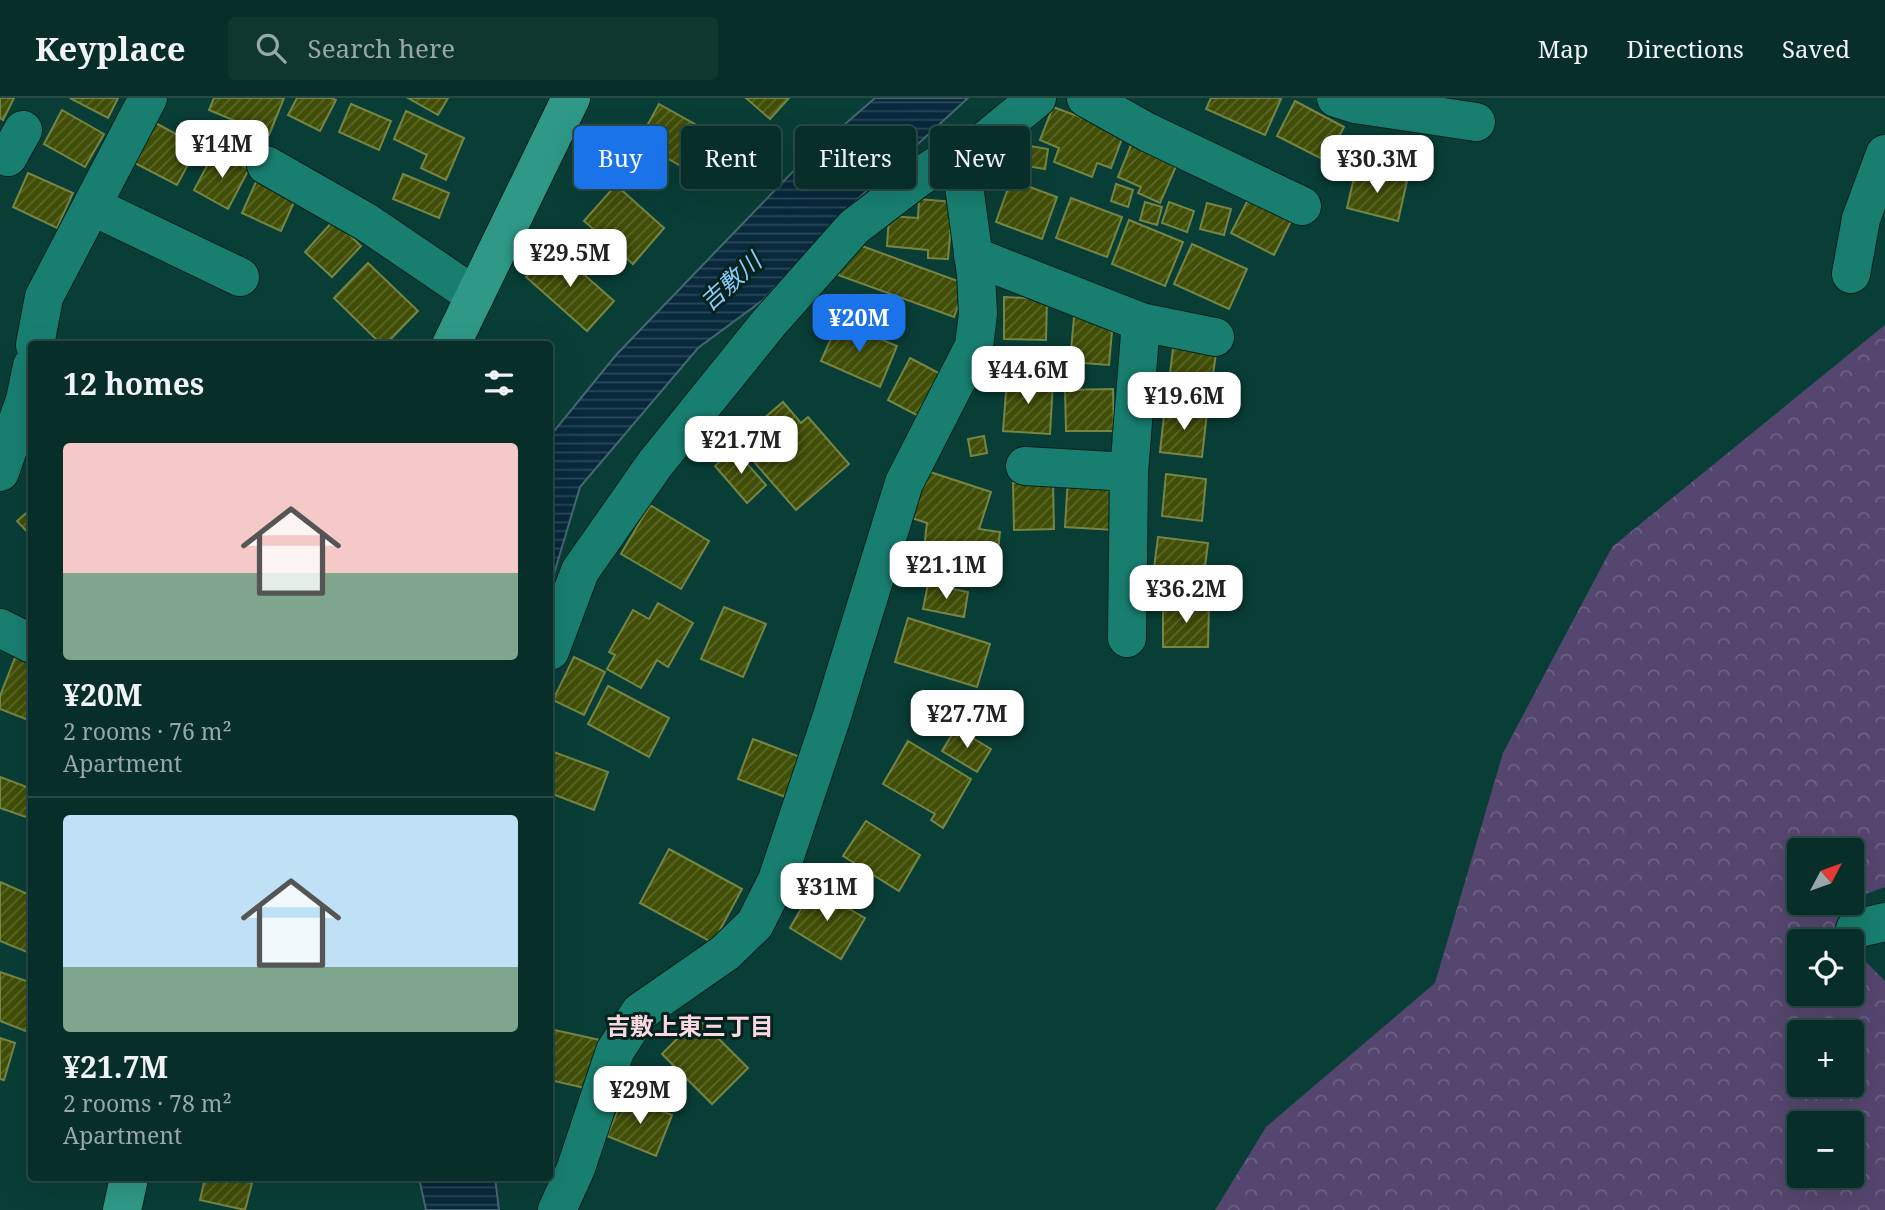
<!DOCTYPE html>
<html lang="en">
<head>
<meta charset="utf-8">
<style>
  :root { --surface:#072e28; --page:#103630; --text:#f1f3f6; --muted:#98a8a8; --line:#284a45; --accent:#1a73e8 }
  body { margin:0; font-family:"Noto Serif","Noto Sans JP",serif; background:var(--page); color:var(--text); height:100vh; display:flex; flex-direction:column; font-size:26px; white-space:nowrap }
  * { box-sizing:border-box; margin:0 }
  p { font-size:23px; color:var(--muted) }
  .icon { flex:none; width:38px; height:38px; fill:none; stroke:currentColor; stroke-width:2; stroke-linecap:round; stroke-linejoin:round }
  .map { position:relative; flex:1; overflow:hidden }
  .details { position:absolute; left:28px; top:243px; width:525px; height:840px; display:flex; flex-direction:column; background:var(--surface); border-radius:7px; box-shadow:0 7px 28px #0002,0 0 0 2px var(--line) }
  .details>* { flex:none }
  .guide { position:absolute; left:574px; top:28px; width:665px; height:63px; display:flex; gap:14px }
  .needle { width:46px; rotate:49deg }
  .buttons { position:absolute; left:1787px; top:740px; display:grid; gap:14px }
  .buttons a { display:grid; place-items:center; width:77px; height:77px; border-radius:7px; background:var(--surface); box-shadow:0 7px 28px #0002,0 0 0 2px var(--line); font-size:35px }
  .price { position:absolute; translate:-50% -60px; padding:0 16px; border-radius:14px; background:#fff; color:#222; font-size:23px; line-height:46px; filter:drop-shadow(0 2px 4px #0008) }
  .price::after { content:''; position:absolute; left:50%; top:42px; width:21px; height:16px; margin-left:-10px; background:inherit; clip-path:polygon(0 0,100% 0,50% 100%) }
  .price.active { background:var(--accent); color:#fff }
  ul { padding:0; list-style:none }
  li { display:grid; align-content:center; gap:14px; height:371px; padding:0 35px }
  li+li { border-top:2px solid var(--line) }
  li span { display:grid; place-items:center; height:217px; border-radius:7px; color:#555 }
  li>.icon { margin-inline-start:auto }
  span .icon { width:126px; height:126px; fill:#fffc; stroke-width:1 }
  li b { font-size:30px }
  h2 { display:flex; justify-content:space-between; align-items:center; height:84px; padding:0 35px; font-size:30px }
  .tag { padding:0 24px; border-radius:7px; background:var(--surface); box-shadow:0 7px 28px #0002,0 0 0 2px var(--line); font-size:24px; line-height:63px }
  .tag.active { background:var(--accent); color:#fff }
  header { display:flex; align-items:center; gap:42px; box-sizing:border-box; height:98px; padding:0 35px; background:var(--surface); border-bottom:2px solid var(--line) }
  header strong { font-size:33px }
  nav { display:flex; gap:38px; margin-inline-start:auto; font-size:24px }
  .search { width:490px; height:63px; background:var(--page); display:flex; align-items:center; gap:18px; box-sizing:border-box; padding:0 24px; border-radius:7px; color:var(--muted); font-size:26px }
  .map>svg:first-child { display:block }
</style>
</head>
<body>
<header>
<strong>Keyplace</strong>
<div class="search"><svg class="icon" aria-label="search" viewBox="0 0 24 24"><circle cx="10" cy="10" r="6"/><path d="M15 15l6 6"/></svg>Search here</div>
<nav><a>Map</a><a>Directions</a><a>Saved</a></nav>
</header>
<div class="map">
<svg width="1885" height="1112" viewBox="0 0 1885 1112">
  <defs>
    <pattern id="forest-crowns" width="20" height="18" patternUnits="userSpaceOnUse" patternTransform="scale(1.75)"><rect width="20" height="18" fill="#54466e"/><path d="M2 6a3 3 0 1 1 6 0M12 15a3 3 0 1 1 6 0" fill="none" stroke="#6c6283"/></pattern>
    <pattern id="water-rules" width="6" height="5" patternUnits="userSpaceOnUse" patternTransform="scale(1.75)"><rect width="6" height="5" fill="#08283c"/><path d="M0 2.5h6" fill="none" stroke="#2b4859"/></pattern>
    <pattern id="building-hatch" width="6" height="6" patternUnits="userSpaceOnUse" patternTransform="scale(1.75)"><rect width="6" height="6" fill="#414e06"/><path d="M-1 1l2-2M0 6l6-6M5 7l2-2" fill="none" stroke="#5b682b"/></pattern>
  </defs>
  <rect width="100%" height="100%" fill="#093e36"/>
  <path fill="url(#forest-crowns)" fill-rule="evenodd" d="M1885,227V789L1852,801V752H1799V805H1849L1835,833L1845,843L1799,844V896H1852V850L1885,883V1112H1215L1266,1029L1435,885L1503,655L1612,449ZM1799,934H1852V987H1799ZM1799,1026H1852V1078H1799Z"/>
  <g fill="url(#water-rules)" stroke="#446773" stroke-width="2">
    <path d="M875,0H968L859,100L763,202L698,250L580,389L550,489V338L616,257L805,61Z"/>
    <path d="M419,1080H495L499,1112H426Z"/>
  </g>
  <g fill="url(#building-hatch)" stroke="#768544" stroke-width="2">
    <path d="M0,0H14L3,22L0,20Z"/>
    <path d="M70,0H118L108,20Z"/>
    <path d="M214,0H284L269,37L209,12Z"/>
    <path d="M297,0H331L336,2L320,33L288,17Z"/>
    <path d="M408,0H448L438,17Z"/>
    <path d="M746,0H789L770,21Z"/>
    <path d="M1211,0H1279L1281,1L1265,37L1206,11Z"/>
    <path d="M1295,3L1344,29L1326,63L1277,38Z"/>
    <path d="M351,6L391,23L379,52L339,34Z"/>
    <path d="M659,6L734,48L713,86L638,44Z"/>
    <path d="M1053,9L1124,35L1111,70L1097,65L1092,79L1054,64L1059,50L1040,42Z"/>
    <path d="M62,12L104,36L85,69L44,46Z"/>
    <path d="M406,13L464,40L446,82L421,70L427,57L394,41Z"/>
    <path d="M150,22L198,48L177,87L129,62Z"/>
    <path d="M609,30L636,51L620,73L592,53Z"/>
    <path d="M1131,47L1177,66L1160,105L1138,95L1141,89L1118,79Z"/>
    <path d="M1030,48L1048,51L1045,71L1027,68Z"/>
    <path d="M215,53L249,71L228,111L194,92Z"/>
    <path d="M1356,71L1407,83L1398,123L1347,110Z"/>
    <path d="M28,75L73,95L57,130L13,109Z"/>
    <path d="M260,75L299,93L281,133L242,115Z"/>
    <path d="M403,76L449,95L439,120L393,101Z"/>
    <path d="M1011,82L1057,99L1042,141L996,124Z"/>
    <path d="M1116,86L1133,92L1128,109L1111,103Z"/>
    <path d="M616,87L664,130L633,166L584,123Z"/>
    <path d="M1251,96L1294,117L1274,157L1231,135Z"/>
    <path d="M1071,100L1122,119L1107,159L1056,140Z"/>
    <path d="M919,101L953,104L948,161L928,160V152L887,148L889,118L918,120Z"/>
    <path d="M1145,104L1162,109L1157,127L1140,122Z"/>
    <path d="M1169,104L1194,113L1187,134L1162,125Z"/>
    <path d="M1207,105L1231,111L1224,137L1200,131Z"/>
    <path d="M334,122L361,148L332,179L305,154Z"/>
    <path d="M1129,122L1183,144L1165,188L1112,166Z"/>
    <path d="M851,144L966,186L954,219L838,177Z"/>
    <path d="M1192,146L1247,171L1229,211L1174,186Z"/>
    <path d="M553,149L614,203L587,233L526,179Z"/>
    <path d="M368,165L418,213L385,247H382L334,200Z"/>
    <path d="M1004,199L1047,201L1046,242L1004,241Z"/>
    <path d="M1074,219L1113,222L1109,267L1070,264Z"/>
    <path d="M839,223L897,248L880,289L821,263Z"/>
    <path d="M1173,250L1216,255L1210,299L1168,293Z"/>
    <path d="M910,260L948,280L926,322L888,302Z"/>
    <path d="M1007,281L1053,283L1050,336L1003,333Z"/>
    <path d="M1113,291L1114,333H1066L1065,292Z"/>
    <path d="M783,304L801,325L808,319L849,366L796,412L755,365L767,354L749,333Z"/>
    <path d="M1165,309L1207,314L1202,359L1160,354Z"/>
    <path d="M984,338L987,355L971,358L968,341Z"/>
    <path d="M734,351L766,387L747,405L715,368Z"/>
    <path d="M924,372L991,394L979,431L1000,434L994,486L921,476L927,425L909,419Z"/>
    <path d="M1166,376L1206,381L1202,423L1162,418Z"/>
    <path d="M1068,379L1117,382L1114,432L1065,429Z"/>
    <path d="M1053,384L1054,431L1014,432L1013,385Z"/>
    <path d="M650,407L709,443L681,491L621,456Z"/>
    <path d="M32,410V439L17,423Z"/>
    <path d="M1158,439L1208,445L1203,484L1153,478Z"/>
    <path d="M928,486L968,494L964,519L923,511Z"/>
    <path d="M658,505L693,525L668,569L657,562L641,590L607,571L615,557L609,554L633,512L649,521Z"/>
    <path d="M1163,505L1209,506L1208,549H1163Z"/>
    <path d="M724,509L766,526L743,579L701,561Z"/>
    <path d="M908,520L990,546L977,589L895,564Z"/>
    <path d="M18,552L32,557L31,623L0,611V598Z"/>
    <path d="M574,559L605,574L584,617L553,602Z"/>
    <path d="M608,588L669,620L649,659L588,626Z"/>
    <path d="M956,630L991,651L977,674L942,653Z"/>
    <path d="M753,641L803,660L788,700L738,681Z"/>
    <path d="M908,643L971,681L943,730L931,722L935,716L883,686Z"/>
    <path d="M551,653L608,674L594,712L550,695Z"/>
    <path d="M0,679L32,691V721L0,710Z"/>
    <path d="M866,723L920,757L899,793L843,758Z"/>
    <path d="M669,751L742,791L713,845L640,805Z"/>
    <path d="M0,784L32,798V856L0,843Z"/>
    <path d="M813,790L865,820L841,861L790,830Z"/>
    <path d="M0,874L32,885L31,935L0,923Z"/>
    <path d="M698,920L748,970L712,1006L662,956Z"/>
    <path d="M550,931L600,942L589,991L550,982Z"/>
    <path d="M0,940L15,945L4,982L0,981Z"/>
    <path d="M624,998L672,1017L656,1058L607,1038Z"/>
    <path d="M205,1080H233L252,1085L245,1112L200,1102Z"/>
  </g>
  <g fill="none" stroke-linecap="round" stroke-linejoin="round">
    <defs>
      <g id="minor">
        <path d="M1086,0L1147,34L1302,108"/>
        <path d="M1336,0L1355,6L1476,24"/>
        <path d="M0,55L8,59L23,32"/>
        <path d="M266,67L366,124L475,198"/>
        <path d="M92,108L240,179"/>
        <path d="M973,158L1141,224L1215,239"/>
        <path d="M1851,176L1861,121L1885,56"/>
        <path d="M35,247L44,199L148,0"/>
        <path d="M1025,368L1129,374"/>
        <path d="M0,374L25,302L32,268"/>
        <path d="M0,530L32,546"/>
        <path d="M1127,540L1129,374L1141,224"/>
        <path d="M550,553L580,473L655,366L768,226L854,129L918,80L961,52L974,58"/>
        <path d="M1855,831L1885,824"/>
        <path d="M557,1112L576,1070L615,953L640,914L725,855L755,826L777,782L832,618L904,385L974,248L978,216L976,176L964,88L974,58L986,42L1037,0"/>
      </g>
      <g id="highway">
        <path d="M451,247L571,0"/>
        <path d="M122,1112L129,1080"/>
      </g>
    </defs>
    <use href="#minor" stroke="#04221d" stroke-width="40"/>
    <use href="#highway" stroke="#04221d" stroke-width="40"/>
    <use href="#minor" stroke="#187f70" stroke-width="38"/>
    <use href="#highway" stroke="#2f9887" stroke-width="38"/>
  </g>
  <g text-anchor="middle" stroke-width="6" stroke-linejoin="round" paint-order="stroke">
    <g font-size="24" font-style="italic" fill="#8acbfa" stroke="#04221d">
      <text transform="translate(731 184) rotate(-42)" y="8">吉敷川</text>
    </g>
    <g font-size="24" font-weight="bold" fill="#fbd8e1" stroke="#04221d">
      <text x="690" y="937">吉敷上東三丁目</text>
    </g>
  </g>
</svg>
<div class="buttons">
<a><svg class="needle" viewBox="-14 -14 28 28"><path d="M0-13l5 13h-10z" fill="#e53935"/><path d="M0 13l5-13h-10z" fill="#98a8a8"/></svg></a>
<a><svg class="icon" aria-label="locate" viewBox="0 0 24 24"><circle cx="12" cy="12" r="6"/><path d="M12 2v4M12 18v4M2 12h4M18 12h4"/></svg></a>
<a>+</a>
<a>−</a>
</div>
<b class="price" style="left:222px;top:82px">¥14M</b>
<b class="price" style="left:1377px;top:97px">¥30.3M</b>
<b class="price" style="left:570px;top:191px">¥29.5M</b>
<b class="price active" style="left:859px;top:256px">¥20M</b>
<b class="price" style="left:1028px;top:308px">¥44.6M</b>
<b class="price" style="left:1184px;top:334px">¥19.6M</b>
<b class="price" style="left:741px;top:378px">¥21.7M</b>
<b class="price" style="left:946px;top:503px">¥21.1M</b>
<b class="price" style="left:1186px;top:527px">¥36.2M</b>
<b class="price" style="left:967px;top:652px">¥27.7M</b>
<b class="price" style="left:827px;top:825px">¥31M</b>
<b class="price" style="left:640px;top:1028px">¥29M</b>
<div class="guide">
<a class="tag active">Buy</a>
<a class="tag">Rent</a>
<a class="tag">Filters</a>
<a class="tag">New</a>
</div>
<section class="details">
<h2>12 homes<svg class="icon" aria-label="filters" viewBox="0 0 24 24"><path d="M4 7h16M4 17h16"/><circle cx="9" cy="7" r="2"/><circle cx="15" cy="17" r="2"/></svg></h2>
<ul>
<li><span style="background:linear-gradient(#f6c9c9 60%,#7fa58c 0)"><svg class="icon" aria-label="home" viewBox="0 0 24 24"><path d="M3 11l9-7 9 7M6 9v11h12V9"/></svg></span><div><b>¥20M</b><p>2 rooms · 76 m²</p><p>Apartment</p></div></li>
<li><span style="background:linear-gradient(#bfe0f5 70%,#7fa58c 0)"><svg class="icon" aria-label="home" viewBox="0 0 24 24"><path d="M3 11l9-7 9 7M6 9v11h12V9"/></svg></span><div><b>¥21.7M</b><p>2 rooms · 78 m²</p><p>Apartment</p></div></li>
</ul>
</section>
</div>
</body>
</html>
